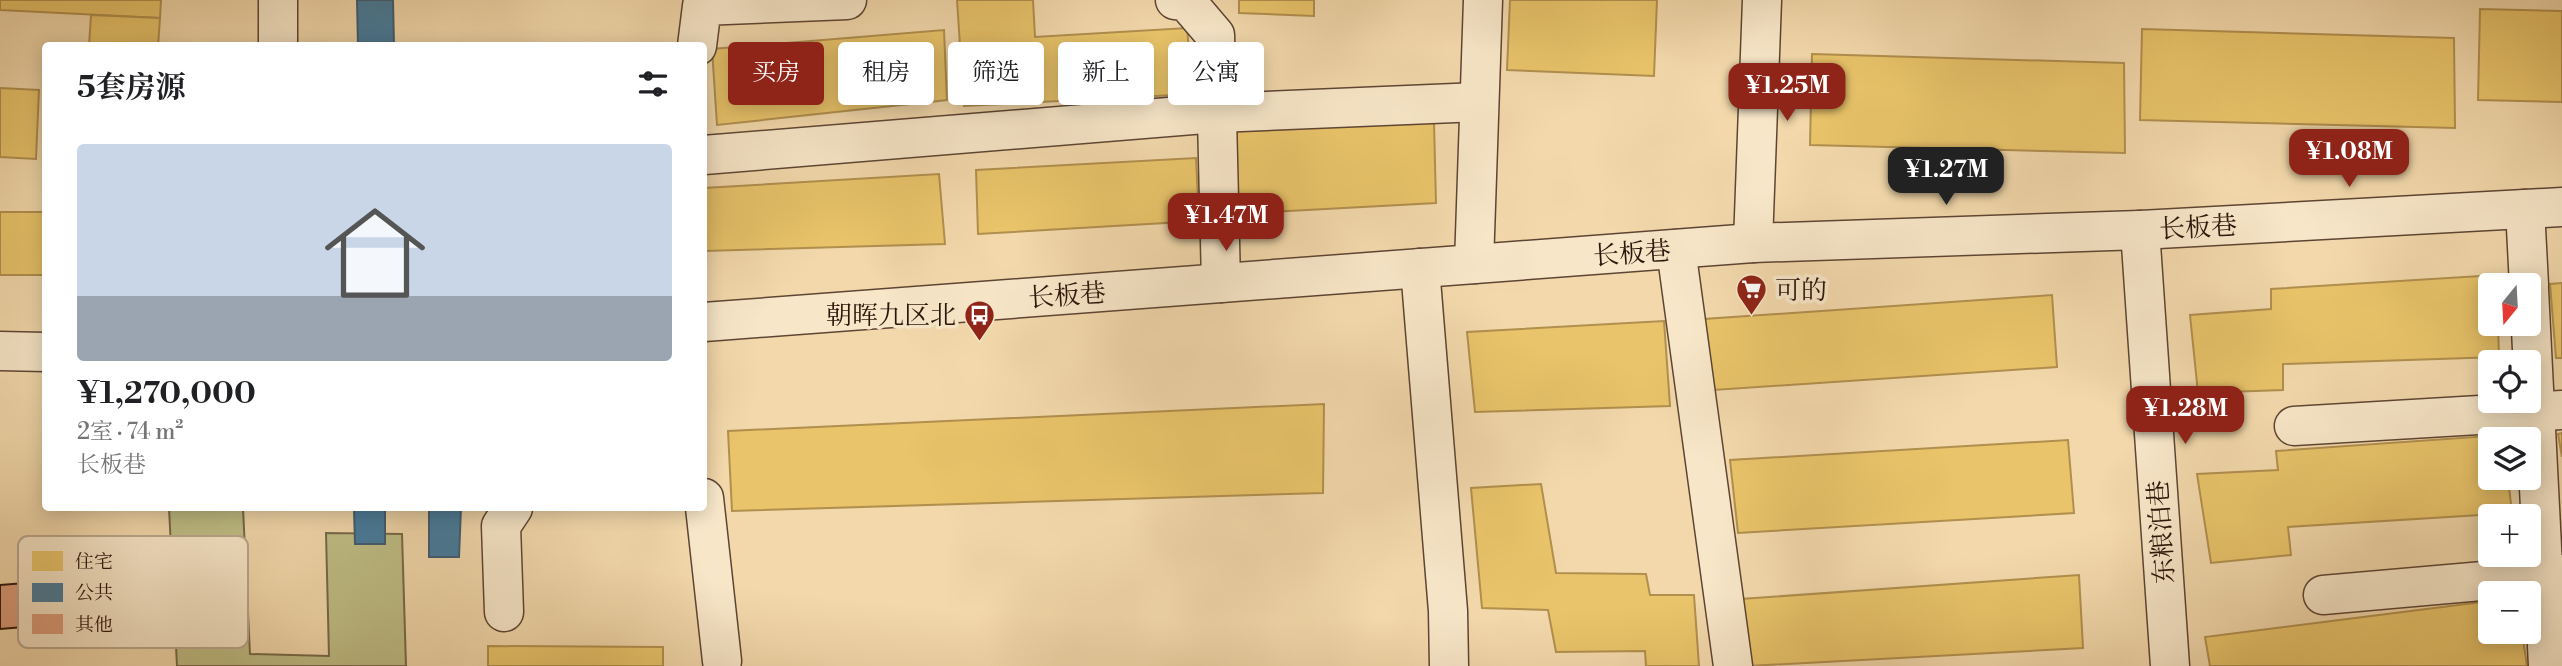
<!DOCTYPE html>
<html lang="zh">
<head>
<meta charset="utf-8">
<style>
  :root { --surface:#fff; --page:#f6f6f6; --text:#202124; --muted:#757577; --accent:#8f2418 }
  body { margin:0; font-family:"Libre Bodoni","Noto Serif SC",serif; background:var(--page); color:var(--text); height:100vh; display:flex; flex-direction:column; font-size:26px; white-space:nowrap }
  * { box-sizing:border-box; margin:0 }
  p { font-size:23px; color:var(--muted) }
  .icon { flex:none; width:38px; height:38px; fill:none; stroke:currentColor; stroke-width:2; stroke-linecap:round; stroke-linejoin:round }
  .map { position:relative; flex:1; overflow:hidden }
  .panel { position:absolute; left:42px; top:42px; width:665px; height:469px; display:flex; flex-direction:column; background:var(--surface); border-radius:7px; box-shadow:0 4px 18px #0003 }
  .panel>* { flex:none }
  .top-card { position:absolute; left:728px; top:42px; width:665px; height:63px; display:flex; gap:14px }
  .needle { width:46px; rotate:198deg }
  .fabs { position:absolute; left:2478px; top:273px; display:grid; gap:14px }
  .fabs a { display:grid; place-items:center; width:63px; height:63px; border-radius:7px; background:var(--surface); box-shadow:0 4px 18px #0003; font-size:35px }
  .price { position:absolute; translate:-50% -60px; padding:0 16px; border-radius:14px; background:var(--accent); color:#fff; font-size:23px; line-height:46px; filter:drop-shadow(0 2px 4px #0008) }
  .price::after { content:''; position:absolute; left:50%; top:42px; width:21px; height:16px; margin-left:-10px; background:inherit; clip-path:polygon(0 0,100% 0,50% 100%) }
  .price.on { background:#222; color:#fff }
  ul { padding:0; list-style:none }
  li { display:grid; align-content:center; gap:14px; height:371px; padding:0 35px }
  li span { display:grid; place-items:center; height:217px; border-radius:7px; color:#555 }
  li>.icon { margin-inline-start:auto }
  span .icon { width:126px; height:126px; fill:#fffc; stroke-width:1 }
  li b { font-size:30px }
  h2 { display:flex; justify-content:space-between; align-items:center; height:84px; padding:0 35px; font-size:30px }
  .pill { padding:0 24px; border-radius:7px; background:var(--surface); box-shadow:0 4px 18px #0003; font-size:24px; line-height:63px }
  .pill.on { background:var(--accent); color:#fff }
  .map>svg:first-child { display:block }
</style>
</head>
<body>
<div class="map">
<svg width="2562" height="666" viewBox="0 0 2562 666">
  <rect width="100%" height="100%" fill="#f2d8ab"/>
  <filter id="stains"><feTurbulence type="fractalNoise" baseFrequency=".00286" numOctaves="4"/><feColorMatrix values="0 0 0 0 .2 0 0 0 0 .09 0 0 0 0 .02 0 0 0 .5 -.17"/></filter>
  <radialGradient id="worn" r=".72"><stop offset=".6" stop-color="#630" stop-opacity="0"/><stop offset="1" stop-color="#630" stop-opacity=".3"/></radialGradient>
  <path fill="#bfbe86" stroke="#766948" stroke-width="2" d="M169,508H243L250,654L329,656L326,533L402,534L406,666H177Z"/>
  <g fill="#e9c46a" stroke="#b18f4e" stroke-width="2">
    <path d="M0,0H161L160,18L0,10Z"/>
    <path d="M957,0H1033L1035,37L1187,28L1193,94L964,106Z"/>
    <path d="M1239,0H1314V16L1239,13Z"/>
    <path d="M1510,0H1657L1654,76L1507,70Z"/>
    <path d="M2480,9L2562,11V102L2478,100Z"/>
    <path d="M91,15L160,18L158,46H89Z"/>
    <path d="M2142,29L2454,38L2455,128L2140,120Z"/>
    <path d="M944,30L947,100L717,125L712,49Z"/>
    <path d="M1812,54L2124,63L2125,153L1810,145Z"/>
    <path d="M0,88L39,90L36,159L0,157Z"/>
    <path d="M1434,122L1436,203L1232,214L1223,132Z"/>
    <path d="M1196,158L1199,221L978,234L976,170Z"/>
    <path d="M939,174L945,244L705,251L704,188Z"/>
    <rect x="0" y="212" width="46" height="63"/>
    <path d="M2496,275L2497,285H2490V324H2498L2499,357L2283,364V390L2198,393L2190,315L2271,309V289Z"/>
    <path d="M2562,283V358H2556L2550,284Z"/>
    <path d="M2052,295L2057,367L1714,390L1704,319Z"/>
    <path d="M1664,321L1670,406L1475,412L1467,332Z"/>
    <path d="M1324,404L1323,493L732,511L728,431Z"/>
    <path d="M2562,433V457L2558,434Z"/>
    <path d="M2503,435V439H2490V478H2508L2512,513L2288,527L2291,555L2211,563L2197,474L2278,470L2276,451Z"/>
    <path d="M2068,440L2074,513L1738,533L1730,460Z"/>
    <path d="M1541,484L1556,573L1646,574L1650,595H1694L1699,666H1646L1645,651L1556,652L1548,610L1482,608L1471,488Z"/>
    <path d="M2079,575L2083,648L1748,666L1741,599Z"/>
    <path d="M2490,601V632H2522L2527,666H2210L2205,637Z"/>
    <path d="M488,646L663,647V666H488Z"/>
  </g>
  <g fill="#457b9d" stroke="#3e5c71" stroke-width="2">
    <path d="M357,0H393L394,46H358Z"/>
    <path d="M354,508H385V544H355Z"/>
    <path d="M429,508H461L459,557H429Z"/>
  </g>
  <path fill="#dc9d7c" stroke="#2d140b" stroke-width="2" d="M165,572L169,615L0,629V585Z"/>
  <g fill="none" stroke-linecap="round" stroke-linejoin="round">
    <defs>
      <g id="minor">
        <path d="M278,0V46"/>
        <path d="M1175,0L1186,1L1215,35L1221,283"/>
        <path d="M697,46L702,6L847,0"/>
        <path d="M704,155L1217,113L1479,102"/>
        <path d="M2525,209L2529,285"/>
        <path d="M2140,230L2170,666"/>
        <path d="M1753,243L1762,0"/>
        <path d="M1676,249L1733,666"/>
        <path d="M1474,264L1483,0"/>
        <path d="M1420,268L1448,611L1449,666"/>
        <path d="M2529,290L2548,666"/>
        <path d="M704,322L1753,243L2140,230L2562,207"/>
        <path d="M0,351L46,352"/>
        <path d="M2294,426L2562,410"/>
        <path d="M704,498L722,661"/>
        <path d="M2323,595L2562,574"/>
        <path d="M504,612L501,526L513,508"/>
      </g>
    </defs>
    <use href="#minor" stroke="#5e4533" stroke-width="41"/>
    <use href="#minor" stroke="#f7e6c8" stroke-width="38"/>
  </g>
  <defs>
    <symbol id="supermarket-pin" viewBox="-11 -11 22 30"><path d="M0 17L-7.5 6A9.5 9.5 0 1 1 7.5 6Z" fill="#8f2418" stroke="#f7e6c8"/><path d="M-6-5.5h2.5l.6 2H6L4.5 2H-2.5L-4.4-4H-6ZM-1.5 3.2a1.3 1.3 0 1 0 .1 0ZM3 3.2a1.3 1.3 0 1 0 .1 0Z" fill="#fff"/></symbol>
    <symbol id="bus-pin" viewBox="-11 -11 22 30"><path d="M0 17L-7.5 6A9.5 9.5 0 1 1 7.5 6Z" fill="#8f2418" stroke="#f7e6c8"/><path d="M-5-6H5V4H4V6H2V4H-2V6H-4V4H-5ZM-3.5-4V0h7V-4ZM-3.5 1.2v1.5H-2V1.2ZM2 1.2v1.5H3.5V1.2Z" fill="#fff"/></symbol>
  </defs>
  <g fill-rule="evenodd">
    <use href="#supermarket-pin" x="1734" y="272" width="35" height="47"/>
    <use href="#bus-pin" x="962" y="298" width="35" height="47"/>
  </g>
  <g text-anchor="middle" stroke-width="7" stroke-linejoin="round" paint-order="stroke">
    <g font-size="26" fill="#2d140b" stroke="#f7e6c8">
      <text transform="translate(2198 227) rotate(-3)" y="9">长板巷</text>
      <text transform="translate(1632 253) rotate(-4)" y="9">长板巷</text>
      <text transform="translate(1067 295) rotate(-4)" y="9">长板巷</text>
      <text transform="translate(2161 532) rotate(-94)" y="9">东粮泊巷</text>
    </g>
    <g font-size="26" fill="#2d140b" stroke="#f7e6c8" text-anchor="start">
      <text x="1775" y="299">可的</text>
      <text x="956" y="324" text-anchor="end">朝晖九区北</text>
    </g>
  </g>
  <rect x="18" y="536" width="230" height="112" rx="10" fill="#f7e6c8" stroke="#baa78f" stroke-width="2"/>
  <rect x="32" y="551" width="31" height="20" fill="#e9c46a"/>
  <rect x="32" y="583" width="31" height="19" fill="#457b9d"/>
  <rect x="32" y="614" width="31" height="20" fill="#dc9d7c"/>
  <g font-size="19" fill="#2d140b">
    <text x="75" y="568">住宅</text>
    <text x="75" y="599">公共</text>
    <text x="75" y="631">其他</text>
  </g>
  <rect width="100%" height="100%" filter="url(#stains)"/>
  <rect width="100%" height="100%" fill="url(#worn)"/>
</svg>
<div class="fabs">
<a><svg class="needle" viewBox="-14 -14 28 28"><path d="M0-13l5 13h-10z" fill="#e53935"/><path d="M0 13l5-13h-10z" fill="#757577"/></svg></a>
<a><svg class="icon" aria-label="locate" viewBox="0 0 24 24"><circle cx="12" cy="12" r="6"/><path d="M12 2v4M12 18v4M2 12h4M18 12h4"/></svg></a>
<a><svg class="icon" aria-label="layers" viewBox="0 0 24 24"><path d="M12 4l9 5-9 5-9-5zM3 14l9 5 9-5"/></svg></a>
<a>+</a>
<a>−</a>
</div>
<b class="price" style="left:1787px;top:123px">¥1.25M</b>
<b class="price" style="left:2349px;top:189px">¥1.08M</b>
<b class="price on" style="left:1946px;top:207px">¥1.27M</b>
<b class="price" style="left:1226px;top:253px">¥1.47M</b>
<b class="price" style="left:2185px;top:446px">¥1.28M</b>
<div class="top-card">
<a class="pill on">买房</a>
<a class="pill">租房</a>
<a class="pill">筛选</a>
<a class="pill">新上</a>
<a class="pill">公寓</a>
</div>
<section class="panel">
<h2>5套房源<svg class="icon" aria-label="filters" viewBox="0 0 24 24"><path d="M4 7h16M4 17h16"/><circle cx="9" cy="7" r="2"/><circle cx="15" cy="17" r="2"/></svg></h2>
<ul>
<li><span style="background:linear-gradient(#c9d6e8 70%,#9aa5b1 0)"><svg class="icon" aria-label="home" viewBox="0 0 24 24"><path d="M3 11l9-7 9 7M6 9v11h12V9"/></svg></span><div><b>¥1,270,000</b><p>2室 · 74 m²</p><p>长板巷</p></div></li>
</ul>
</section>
</div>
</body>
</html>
